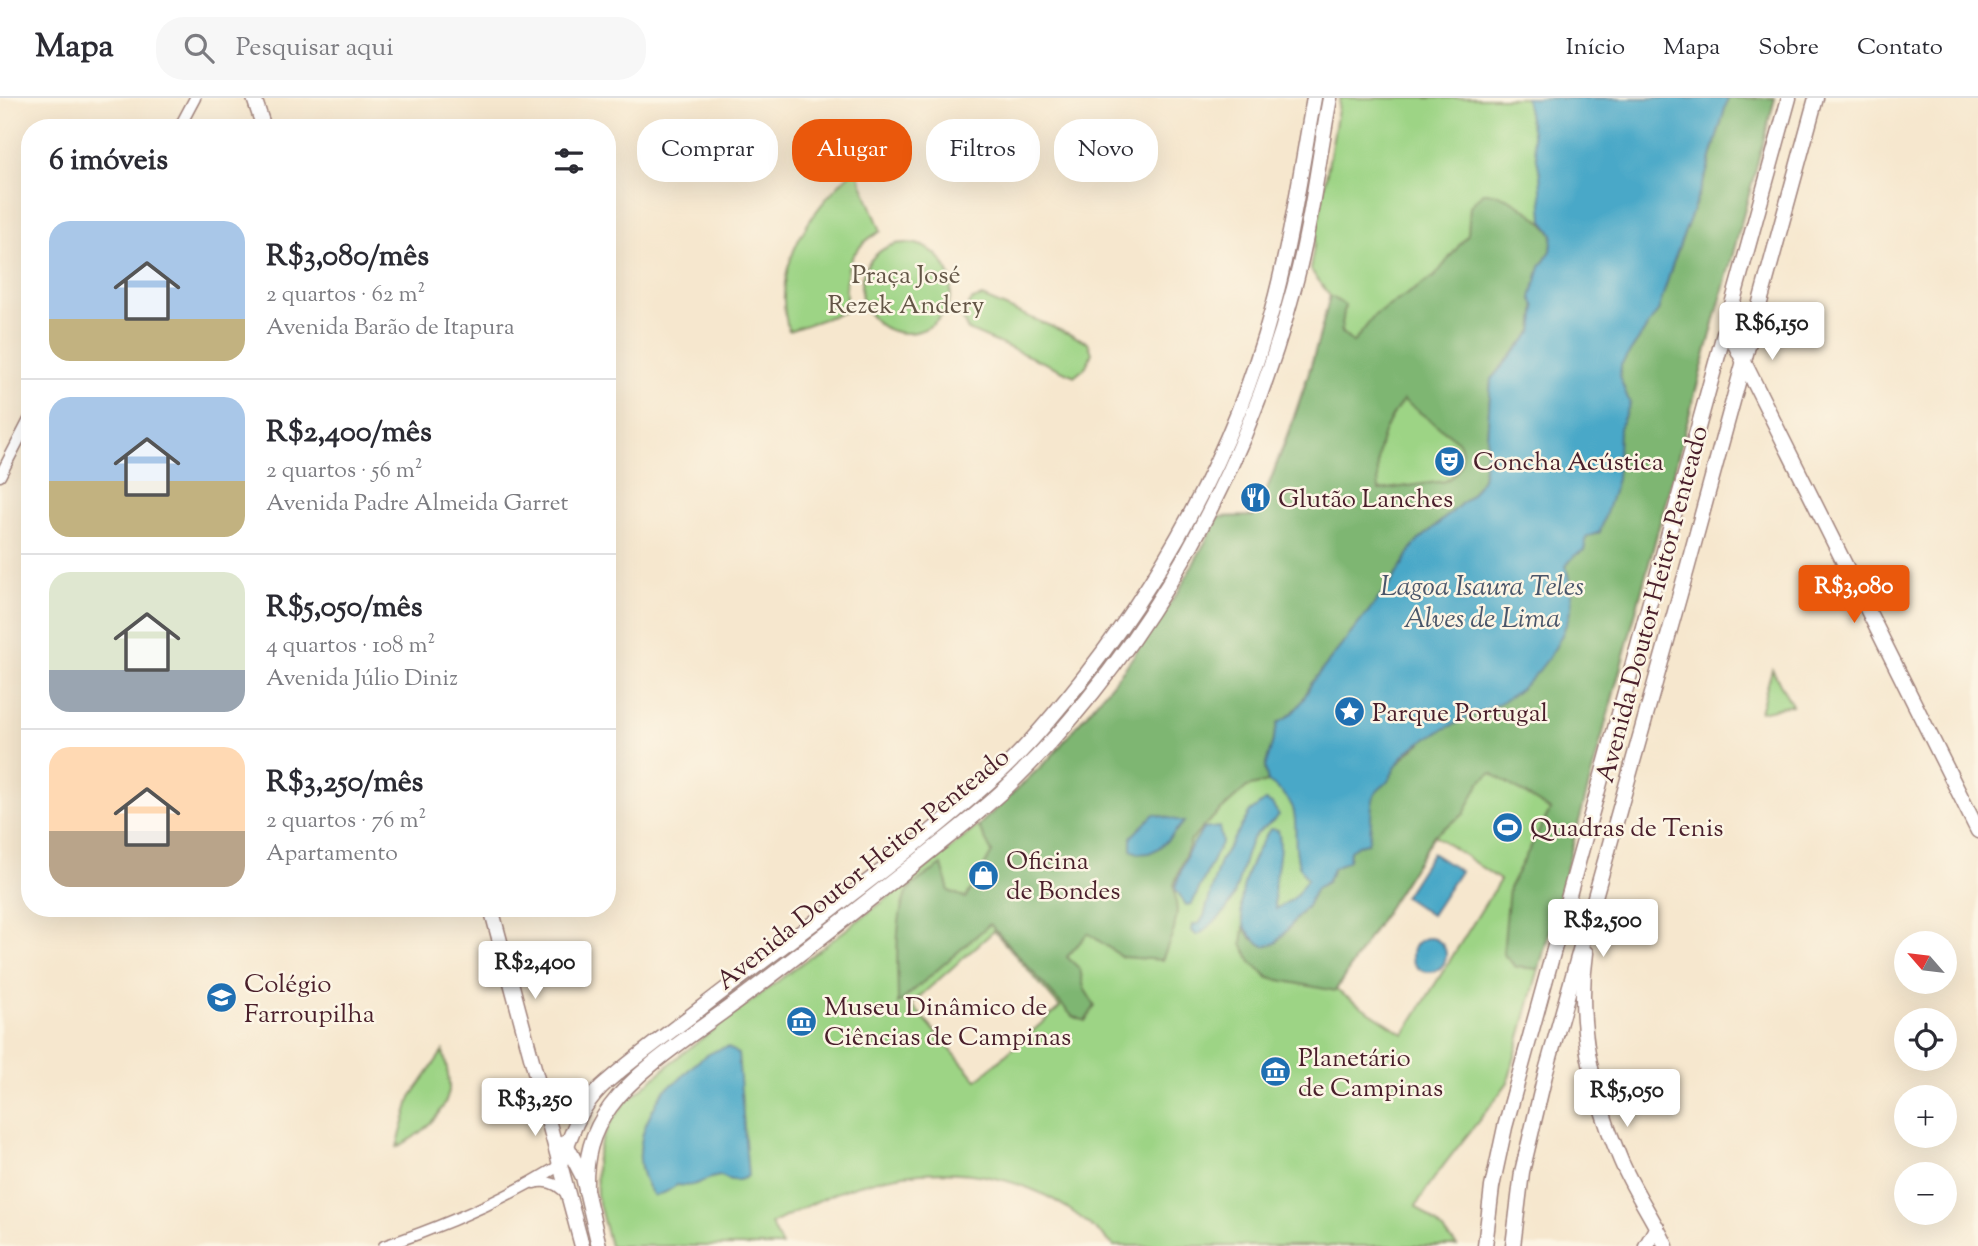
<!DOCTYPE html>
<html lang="pt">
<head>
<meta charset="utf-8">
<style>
  :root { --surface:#fff; --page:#f7f7f7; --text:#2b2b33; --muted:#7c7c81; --line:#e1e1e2; --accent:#ea580c }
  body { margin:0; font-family:"Sorts Mill Goudy",serif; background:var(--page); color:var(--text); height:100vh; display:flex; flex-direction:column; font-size:26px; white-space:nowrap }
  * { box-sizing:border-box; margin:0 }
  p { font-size:23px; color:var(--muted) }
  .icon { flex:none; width:38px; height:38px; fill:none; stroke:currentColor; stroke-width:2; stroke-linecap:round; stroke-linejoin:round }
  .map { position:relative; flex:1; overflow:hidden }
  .panel { position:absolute; left:21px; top:21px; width:595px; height:798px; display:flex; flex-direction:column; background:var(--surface); border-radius:28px; box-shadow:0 7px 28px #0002 }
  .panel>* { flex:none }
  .guide { position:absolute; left:637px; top:21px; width:665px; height:63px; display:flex; gap:14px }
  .needle { width:46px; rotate:298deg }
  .buttons { position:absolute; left:1894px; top:833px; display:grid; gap:14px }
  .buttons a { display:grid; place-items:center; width:63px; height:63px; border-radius:50%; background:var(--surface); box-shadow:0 7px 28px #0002; font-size:35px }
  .price { position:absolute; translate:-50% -60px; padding:0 16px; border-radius:7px; background:#fff; color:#222; font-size:23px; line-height:46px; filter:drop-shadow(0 2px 4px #0008) }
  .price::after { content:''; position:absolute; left:50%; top:42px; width:21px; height:16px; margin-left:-10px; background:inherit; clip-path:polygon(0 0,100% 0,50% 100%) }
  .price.active { background:var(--accent); color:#fff }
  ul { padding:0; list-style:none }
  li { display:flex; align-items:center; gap:21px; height:175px; padding:0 28px }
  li+li { border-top:2px solid var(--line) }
  li span { display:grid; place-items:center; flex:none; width:196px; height:140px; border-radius:21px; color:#555 }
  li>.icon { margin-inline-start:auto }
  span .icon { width:84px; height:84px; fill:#fffc; stroke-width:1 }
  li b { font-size:30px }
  h2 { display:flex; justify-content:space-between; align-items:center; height:84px; padding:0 28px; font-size:30px }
  .chip { padding:0 24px; border-radius:28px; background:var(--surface); box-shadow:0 7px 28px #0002; font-size:24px; line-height:63px }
  .chip.active { background:var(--accent); color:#fff }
  header { display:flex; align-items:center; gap:42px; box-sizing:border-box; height:98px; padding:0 35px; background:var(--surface); border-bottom:2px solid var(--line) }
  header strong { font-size:33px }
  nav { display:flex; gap:38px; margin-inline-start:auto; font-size:24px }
  .search { width:490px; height:63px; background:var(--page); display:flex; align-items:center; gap:18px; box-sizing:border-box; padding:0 24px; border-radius:28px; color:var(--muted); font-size:26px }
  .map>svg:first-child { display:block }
</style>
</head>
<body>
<header>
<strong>Mapa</strong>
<div class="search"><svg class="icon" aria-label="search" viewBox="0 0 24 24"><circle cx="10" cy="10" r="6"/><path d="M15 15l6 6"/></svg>Pesquisar aqui</div>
<nav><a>Início</a><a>Mapa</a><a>Sobre</a><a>Contato</a></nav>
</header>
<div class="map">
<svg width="1978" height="1148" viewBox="0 0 1978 1148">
  <rect width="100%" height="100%" fill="#fcf5e5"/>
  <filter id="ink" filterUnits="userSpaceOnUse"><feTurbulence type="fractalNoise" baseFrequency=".0143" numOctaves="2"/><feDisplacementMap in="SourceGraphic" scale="14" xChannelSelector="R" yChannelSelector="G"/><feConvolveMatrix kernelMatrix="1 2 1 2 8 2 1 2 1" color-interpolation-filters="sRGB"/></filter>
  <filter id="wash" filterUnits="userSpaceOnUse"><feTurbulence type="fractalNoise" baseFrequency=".00686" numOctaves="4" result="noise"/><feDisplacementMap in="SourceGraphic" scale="28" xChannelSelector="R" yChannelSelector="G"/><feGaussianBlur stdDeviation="1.57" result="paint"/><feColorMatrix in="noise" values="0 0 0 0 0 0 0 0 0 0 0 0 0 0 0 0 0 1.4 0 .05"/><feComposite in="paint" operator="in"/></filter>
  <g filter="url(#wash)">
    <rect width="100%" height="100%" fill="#f6e7ce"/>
    <g fill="#9dd485" stroke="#747a58" stroke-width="2" fill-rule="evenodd">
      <path d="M1340,0H1775L1508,984C1478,1027 1442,1064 1416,1108L1439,1128L1457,1148H1114C1101,1136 1087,1124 1073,1114C1011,1070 929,1065 859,1087C828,1096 800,1112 771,1126L782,1148H610L597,1099L596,1064L601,1044L611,1024L624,1006L679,958L914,780L978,728L1050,660L1125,570L1178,494L1219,419L1254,418C1266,398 1273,375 1281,353C1301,302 1317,251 1330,198L1310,171ZM1434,737L1500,782L1404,936L1336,892ZM994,833L1060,909L977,982L911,906Z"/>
      <path d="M856,70L881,133C846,152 843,175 847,213L789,233C769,170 811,111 856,70Z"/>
      <circle cx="906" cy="190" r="45"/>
      <path d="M982,199L1088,244L1092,255L1085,270L1075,278L968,232L963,222L965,212L972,202Z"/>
      <path d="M1772,571L1792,607L1760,614Z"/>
      <path d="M443,953C446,966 450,979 449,992C446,1016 416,1040 397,1049L411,999Z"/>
    </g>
    <g fill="#7eb672" stroke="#646a4e" stroke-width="2" fill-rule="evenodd">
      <path d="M1728,0H1775L1539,871L1516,869L1503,856L1509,790L1550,712L1491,675L1480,684L1464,716L1434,737L1335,893L1269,880L1251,864L1242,846L1244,829L1252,841L1276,845L1307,808L1316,790L1327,784L1333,771L1349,762L1350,752C1368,741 1367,716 1374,698C1382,680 1405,656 1421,645L1570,487L1566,468L1574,458L1584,452L1586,439L1600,434L1618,346L1619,330L1630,306L1620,280L1621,267L1658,213L1673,165L1706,77Z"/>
      <path d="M1483,95C1506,93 1539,119 1553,136L1551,153L1540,169L1533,233L1491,282L1486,356L1482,381L1469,399L1415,446L1391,485L1311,586C1303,604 1296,615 1278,625L1265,670L1268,684L1247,689L1207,725L1191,742L1174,787L1177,813L1174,832L1162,862L1122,859L1088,835L1067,859L1080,871L1084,890L1095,908L1085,923L1072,918L990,826L898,906C898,877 893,818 908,793C914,783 932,774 942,767L949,793L966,800L992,754L978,728L1052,658L1125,570L1178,494L1219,419L1254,418C1266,398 1273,375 1282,353C1302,302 1317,251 1330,198L1345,207L1341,234L1353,245L1375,217L1435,178L1468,136L1470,108ZM1403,302L1458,343C1467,357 1460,376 1445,383L1379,392C1375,353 1380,333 1403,302Z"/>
    </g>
    <g fill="#49a8c8" stroke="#4a647a" stroke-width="2">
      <path d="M1525,0H1728L1706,77L1673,165L1658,213L1621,267L1620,280L1630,306L1619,330L1617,381L1600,434L1587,439L1584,452L1574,458L1566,468C1569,481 1573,496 1571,510C1564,544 1537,582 1508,600C1478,619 1430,632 1405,656C1397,663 1394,674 1388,683C1384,689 1377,691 1374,698C1369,713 1373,730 1368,745L1358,747L1350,752L1349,762L1333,771L1327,784L1316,790L1307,808L1276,845L1264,848C1220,824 1249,763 1270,731L1278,732C1285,758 1269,784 1276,811L1295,799L1307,781C1304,777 1301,772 1299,767C1288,731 1310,709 1268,684L1265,670L1278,625C1296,615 1303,604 1311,586L1391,485L1415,446L1469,399L1482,381L1486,356L1491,281L1533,233L1536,209L1531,200L1540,169L1551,153L1553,136L1543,123L1540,76Z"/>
      <path d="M1265,703L1272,706L1279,717C1271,727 1257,731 1251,743C1239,770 1239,808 1213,825C1206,829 1204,836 1196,837L1192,833L1193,827L1200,825L1204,818L1220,763L1250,714Z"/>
      <path d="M1154,716L1184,724C1168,740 1154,765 1131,752V739Z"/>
      <path d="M1219,729L1222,743L1192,806L1186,807L1175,790L1188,754L1203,731Z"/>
      <path d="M1432,755L1460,773L1431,817L1404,799Z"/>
      <circle cx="1429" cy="857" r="17"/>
      <path d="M728,949L738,956L748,1078C739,1084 731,1084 722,1078C703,1079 698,1091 677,1087L666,1094L654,1098C633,1071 637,1042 652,1013C656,1007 658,999 663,994C667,988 675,986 680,981C692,967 709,952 728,949Z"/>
    </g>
  </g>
  <g filter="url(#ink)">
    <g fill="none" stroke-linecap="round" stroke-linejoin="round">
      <defs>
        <g id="minor">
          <path d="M179,30L195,0"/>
          <path d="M0,378L30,320"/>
          <path d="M534,1085C548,1081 560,1087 568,1098"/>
          <path d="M384,1148C447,1127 502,1103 559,1068"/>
        </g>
        <g id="major">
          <path d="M254,0L264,30"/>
          <path d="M1727,230L1978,733"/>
          <path d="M491,810L582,1148"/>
          <path d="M1586,855C1576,923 1592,996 1619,1058C1631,1089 1652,1118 1666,1148"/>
          <path d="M565,1044L583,1079L599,1148"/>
          <path d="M559,1068C571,1038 578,1012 601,989C633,960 668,936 701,910C798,835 900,764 991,682C1020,657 1045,627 1069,598C1161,485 1234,353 1272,212C1291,143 1301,71 1314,0"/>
          <path d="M586,1093C585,1060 591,1035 610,1009C640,967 702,931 743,899C802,855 860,809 918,763C950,737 984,712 1013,683C1150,549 1245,375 1294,190C1311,128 1318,63 1330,0"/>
          <path d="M1485,1148L1492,1089L1505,1029L1789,0"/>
          <path d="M1513,1148L1522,1074L1545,977L1687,471L1816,0"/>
          <path d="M1646,1148L1657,1129"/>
        </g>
      </defs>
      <use href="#minor" stroke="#a0837c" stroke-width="13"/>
      <use href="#major" stroke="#a0837c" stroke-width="17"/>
      <use href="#minor" stroke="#fff" stroke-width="10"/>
      <use href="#major" stroke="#fff" stroke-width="14"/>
    </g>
  </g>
  <defs>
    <symbol id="theatre-disc" viewBox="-11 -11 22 22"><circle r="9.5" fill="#1f6fb2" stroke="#fcf5e5"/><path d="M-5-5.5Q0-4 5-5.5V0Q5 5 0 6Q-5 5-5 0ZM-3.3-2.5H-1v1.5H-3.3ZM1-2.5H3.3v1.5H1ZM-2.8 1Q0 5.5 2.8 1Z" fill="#fff"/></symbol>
    <symbol id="restaurant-disc" viewBox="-11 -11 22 22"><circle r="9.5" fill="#1f6fb2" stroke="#fcf5e5"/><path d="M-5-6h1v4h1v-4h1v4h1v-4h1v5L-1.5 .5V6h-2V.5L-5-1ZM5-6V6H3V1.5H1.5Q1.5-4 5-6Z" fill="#fff"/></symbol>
    <symbol id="sight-disc" viewBox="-11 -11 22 22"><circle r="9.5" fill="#1f6fb2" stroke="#fcf5e5"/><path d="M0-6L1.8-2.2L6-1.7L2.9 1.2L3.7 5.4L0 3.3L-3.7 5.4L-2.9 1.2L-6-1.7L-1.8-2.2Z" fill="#fff"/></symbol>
    <symbol id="stadium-disc" viewBox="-11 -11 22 22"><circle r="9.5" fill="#1f6fb2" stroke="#fcf5e5"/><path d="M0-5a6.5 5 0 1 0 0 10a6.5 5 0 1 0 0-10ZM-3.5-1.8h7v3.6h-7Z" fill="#fff"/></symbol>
    <symbol id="shop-disc" viewBox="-11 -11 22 22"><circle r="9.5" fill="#1f6fb2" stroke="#fcf5e5"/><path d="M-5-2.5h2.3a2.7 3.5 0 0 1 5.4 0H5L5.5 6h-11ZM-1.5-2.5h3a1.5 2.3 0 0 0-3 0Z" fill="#fff"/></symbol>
    <symbol id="school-disc" viewBox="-11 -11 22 22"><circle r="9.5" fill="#1f6fb2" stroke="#fcf5e5"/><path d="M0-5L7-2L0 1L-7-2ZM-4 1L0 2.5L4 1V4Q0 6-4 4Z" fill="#fff"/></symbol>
    <symbol id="museum-disc" viewBox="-11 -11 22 22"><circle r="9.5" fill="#1f6fb2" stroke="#fcf5e5"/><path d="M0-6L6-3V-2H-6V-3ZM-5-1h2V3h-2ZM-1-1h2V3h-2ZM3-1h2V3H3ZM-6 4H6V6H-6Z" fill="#fff"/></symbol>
  </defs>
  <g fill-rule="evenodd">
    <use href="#theatre-disc" x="1432" y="346" width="35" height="35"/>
    <use href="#restaurant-disc" x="1238" y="382" width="35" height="35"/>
    <use href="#sight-disc" x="1332" y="596" width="35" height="35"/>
    <use href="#stadium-disc" x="1490" y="712" width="35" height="35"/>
    <use href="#shop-disc" x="966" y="760" width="35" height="35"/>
    <use href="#school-disc" x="204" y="882" width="35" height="35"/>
    <use href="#museum-disc" x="784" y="906" width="35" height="35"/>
    <use href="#museum-disc" x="1258" y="956" width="35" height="35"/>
  </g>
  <g text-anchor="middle" stroke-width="5" stroke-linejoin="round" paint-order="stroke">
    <g font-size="26" fill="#635546" stroke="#fcf5e5">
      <text x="906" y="185">Praça José<tspan x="906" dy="30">Rezek Andery</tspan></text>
    </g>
    <g font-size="26" fill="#4a1f2b" stroke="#fcf5e5" text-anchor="start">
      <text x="1473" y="372">Concha Acústica</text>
      <text x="1278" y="409">Glutão Lanches</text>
      <text x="1372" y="623">Parque Portugal</text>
      <text x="1530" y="738">Quadras de Tenis</text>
      <text x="1006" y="771">Oficina<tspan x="1006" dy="30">de Bondes</tspan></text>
      <text x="244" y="894">Colégio<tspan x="244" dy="30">Farroupilha</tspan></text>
      <text x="824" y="917">Museu Dinâmico de<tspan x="824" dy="30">Ciências de Campinas</tspan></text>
      <text x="1298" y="968">Planetário<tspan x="1298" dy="30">de Campinas</tspan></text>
    </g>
    <g font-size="26" fill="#4a1f2b" stroke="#fcf5e5">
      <text transform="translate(1651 506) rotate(-75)" y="9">Avenida Doutor Heitor Penteado</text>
      <text transform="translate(862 770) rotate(-39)" y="9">Avenida Doutor Heitor Penteado</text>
    </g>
    <g font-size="28" font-style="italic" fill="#4a566a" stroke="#fcf5e5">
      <text x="1482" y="497">Lagoa Isaura Teles<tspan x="1482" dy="32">Alves de Lima</tspan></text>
    </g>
  </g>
</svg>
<div class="buttons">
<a><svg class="needle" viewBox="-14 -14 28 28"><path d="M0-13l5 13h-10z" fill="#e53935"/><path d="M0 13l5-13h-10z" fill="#7c7c81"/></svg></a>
<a><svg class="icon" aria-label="locate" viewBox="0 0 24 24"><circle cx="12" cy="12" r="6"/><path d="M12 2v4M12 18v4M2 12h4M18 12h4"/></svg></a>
<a>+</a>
<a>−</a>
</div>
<b class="price" style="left:1772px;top:264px">R$6,150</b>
<b class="price active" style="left:1854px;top:527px">R$3,080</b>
<b class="price" style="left:1603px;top:861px">R$2,500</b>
<b class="price" style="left:535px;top:903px">R$2,400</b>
<b class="price" style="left:1627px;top:1031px">R$5,050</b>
<b class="price" style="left:535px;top:1040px">R$3,250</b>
<div class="guide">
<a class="chip">Comprar</a>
<a class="chip active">Alugar</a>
<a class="chip">Filtros</a>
<a class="chip">Novo</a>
</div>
<section class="panel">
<h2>6 imóveis<svg class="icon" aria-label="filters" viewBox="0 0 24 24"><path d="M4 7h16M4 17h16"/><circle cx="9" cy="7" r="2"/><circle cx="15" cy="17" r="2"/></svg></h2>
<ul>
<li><span style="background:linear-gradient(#a9c7e8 70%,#c2b280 0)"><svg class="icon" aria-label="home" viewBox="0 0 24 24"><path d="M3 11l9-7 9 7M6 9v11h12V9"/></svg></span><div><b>R$3,080/mês</b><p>2 quartos · 62 m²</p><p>Avenida Barão de Itapura</p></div></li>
<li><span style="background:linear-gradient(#a9c7e8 60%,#c2b280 0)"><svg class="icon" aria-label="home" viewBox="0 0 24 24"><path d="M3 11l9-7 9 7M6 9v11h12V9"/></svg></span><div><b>R$2,400/mês</b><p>2 quartos · 56 m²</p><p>Avenida Padre Almeida Garret</p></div></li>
<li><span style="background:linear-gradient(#dfe7d0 70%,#9aa5b1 0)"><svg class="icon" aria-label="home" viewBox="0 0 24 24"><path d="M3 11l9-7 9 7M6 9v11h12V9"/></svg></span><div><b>R$5,050/mês</b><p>4 quartos · 108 m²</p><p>Avenida Júlio Diniz</p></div></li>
<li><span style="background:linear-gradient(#ffd9b3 60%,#b9a48a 0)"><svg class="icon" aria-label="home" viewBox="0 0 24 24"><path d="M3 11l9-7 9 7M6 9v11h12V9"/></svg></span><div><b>R$3,250/mês</b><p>2 quartos · 76 m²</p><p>Apartamento</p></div></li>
</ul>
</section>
</div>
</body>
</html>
